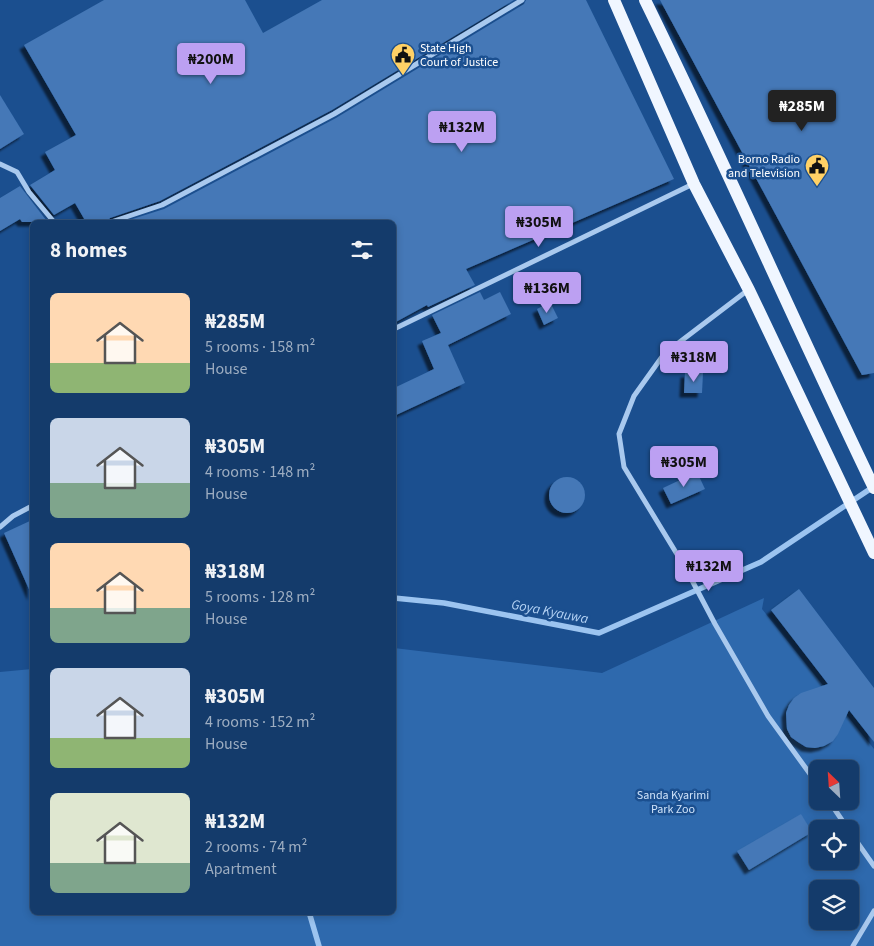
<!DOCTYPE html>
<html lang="en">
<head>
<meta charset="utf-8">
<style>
  :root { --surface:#143b6b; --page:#1d4271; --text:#f1f3f6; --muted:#9dadc1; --line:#33557e; --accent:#bca0f2 }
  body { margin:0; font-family:"Source Sans 3",sans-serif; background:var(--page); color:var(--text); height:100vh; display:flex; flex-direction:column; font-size:19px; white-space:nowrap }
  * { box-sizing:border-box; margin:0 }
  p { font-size:16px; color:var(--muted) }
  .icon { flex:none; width:28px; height:28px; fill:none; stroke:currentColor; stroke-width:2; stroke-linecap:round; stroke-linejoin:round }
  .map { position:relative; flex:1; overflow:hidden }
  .drawer { position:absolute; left:30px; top:220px; width:366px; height:695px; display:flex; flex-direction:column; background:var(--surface); border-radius:8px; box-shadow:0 2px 8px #0003,0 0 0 1px var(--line) }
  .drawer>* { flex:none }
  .needle { width:32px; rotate:335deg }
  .fabs { position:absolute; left:809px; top:760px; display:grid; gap:10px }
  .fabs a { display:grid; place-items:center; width:50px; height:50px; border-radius:8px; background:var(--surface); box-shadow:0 2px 8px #0003,0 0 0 1px var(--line); font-size:25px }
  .price { position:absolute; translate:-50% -42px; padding:0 11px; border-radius:5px; background:var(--accent); color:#111; font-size:16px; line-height:32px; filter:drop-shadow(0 1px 2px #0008) }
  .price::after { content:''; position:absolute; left:50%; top:30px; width:15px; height:11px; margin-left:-8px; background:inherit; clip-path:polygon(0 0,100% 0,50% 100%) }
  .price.selected { background:#222; color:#fff }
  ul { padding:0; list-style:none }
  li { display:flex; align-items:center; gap:15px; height:125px; padding:0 20px }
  li span { display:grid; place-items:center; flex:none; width:140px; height:100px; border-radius:8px; color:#555 }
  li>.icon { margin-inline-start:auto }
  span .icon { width:60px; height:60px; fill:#fffc; stroke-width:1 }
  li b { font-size:21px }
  h2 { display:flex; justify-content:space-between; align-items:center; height:60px; padding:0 20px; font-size:21px }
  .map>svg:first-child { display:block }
</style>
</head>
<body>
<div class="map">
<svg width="874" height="946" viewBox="0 0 874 946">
  <defs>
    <filter id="shadow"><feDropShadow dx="-4.5" dy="4.5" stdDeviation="1" flood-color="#0009"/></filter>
  </defs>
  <rect width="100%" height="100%" fill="#1b4f8f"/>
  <path fill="#2e69ad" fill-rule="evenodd" d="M764,598L762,609L874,749V946H0V672L32,669V912H394V648L602,673ZM818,769H850V801H818ZM818,829H850V861H818ZM818,889H850V921H818Z"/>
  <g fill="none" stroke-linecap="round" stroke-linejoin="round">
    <g stroke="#9cc4f0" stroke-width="5.5">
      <path d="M394,598L444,603L599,633L761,562L873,487"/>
      <path d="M309,912L319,946"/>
    </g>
  </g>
  <g fill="#4478b7" filter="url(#shadow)">
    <path d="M104,0H245L263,33L322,0H514L332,110L160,201L110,218L107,222H86L75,203L54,215L30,185L55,170L45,152L76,135L24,45Z"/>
    <path d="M526,0H586L674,179L466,269L475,285L428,307L427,305L394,323V222H123L164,209L336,118L524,4Z"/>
    <path d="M660,0H874V373L862,375Z"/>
    <path d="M0,95L24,134L0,149Z"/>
    <path d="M20,186L46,220L42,222H22L20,219L0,231V198Z"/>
    <path d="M480,292L484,300L500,292L511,314L448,345L465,383L394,416V388L434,369L422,341L441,333L432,315Z"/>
    <path d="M550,302L558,318L544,325L537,309Z"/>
    <path d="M685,373H703L702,393H684Z"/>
    <path d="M697,472L705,489L671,504L663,488Z"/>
    <circle cx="567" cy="495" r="18"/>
    <path d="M32,520V596L4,533Z"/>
    <path d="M799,589L874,688V742L849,710L838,734L833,741L824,746L815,748L806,747L798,742L791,737L787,729L786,713L789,705L794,698L801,693L828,684L771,610Z"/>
    <path d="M801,814L812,832L749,870L737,851Z"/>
  </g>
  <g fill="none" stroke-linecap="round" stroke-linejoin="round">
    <g stroke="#a9c9ee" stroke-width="5">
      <path d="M0,164L17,172L29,192L54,222"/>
      <path d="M111,222L162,205L334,114L522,0"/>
      <path d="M748,290L664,354L634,396L619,434L624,467L686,569L715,624L768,716L818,785"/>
      <path d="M394,329L693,184"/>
      <path d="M0,527L13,516L32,506"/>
      <path d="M829,801L848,829"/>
      <path d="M850,832L874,866"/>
      <path d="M853,946L874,911"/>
    </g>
    <g stroke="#f0f6ff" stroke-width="12">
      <path d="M614,0L694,184L749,290L874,553"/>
      <path d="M645,0C724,161 796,326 874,488"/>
    </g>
  </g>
  <defs>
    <symbol id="civic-pin" viewBox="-11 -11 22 30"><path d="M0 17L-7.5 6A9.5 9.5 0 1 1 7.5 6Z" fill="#ffd166" stroke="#1b4f8f"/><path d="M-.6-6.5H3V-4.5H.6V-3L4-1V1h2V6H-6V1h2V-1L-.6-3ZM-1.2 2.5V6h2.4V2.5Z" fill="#111"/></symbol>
  </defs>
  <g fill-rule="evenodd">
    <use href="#civic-pin" x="389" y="41" width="28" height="38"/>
    <use href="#civic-pin" x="803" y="152" width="28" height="38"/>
  </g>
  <g text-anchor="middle" stroke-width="5" stroke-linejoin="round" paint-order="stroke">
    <g font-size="12" fill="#fff" stroke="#1b4f8f" text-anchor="start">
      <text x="420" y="52">State High<tspan x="420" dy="14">Court of Justice</tspan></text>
      <text x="800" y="163" text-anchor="end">Borno Radio<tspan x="800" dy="14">and Television</tspan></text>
    </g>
    <g font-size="12" fill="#cfe3fa" stroke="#1b4f8f">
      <text x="673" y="799">Sanda Kyarimi<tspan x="673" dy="14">Park Zoo</tspan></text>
    </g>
    <g font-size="14" font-style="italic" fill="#b5d3f5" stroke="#1b4f8f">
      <text transform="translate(550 611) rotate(11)" y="5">Goya Kyauwa</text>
    </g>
  </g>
</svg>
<div class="fabs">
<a><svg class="needle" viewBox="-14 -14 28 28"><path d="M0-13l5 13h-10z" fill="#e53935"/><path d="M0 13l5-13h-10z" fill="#9dadc1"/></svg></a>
<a><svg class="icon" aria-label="locate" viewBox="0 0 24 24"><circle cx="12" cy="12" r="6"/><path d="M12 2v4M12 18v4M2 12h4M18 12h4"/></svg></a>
<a><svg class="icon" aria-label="layers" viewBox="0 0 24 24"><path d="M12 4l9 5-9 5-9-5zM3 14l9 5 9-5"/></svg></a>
</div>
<b class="price" style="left:211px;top:85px">₦200M</b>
<b class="price selected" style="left:802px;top:132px">₦285M</b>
<b class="price" style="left:462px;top:153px">₦132M</b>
<b class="price" style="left:539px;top:248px">₦305M</b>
<b class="price" style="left:547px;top:314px">₦136M</b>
<b class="price" style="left:694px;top:383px">₦318M</b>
<b class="price" style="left:684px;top:488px">₦305M</b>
<b class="price" style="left:709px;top:592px">₦132M</b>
<section class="drawer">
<h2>8 homes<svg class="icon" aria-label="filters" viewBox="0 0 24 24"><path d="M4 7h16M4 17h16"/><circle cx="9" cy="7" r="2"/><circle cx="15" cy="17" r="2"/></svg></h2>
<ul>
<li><span style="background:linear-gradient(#ffd9b3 70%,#8fb573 0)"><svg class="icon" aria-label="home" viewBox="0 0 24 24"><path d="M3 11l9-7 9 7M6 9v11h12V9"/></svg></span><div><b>₦285M</b><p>5 rooms · 158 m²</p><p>House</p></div></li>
<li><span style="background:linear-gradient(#c9d6e8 65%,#7fa58c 0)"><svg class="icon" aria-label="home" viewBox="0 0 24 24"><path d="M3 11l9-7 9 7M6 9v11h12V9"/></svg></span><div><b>₦305M</b><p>4 rooms · 148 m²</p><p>House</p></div></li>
<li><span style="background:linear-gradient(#ffd9b3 65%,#7fa58c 0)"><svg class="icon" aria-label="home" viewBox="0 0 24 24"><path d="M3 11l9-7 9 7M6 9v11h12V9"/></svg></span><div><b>₦318M</b><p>5 rooms · 128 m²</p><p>House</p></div></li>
<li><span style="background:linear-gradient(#c9d6e8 70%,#8fb573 0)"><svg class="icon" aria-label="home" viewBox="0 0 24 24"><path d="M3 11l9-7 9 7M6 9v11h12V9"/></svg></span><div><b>₦305M</b><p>4 rooms · 152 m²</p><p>House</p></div></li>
<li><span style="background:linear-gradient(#dfe7d0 70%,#7fa58c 0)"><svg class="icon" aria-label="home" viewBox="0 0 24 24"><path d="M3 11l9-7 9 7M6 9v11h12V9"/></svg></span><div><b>₦132M</b><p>2 rooms · 74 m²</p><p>Apartment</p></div></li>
</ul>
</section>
</div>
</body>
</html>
